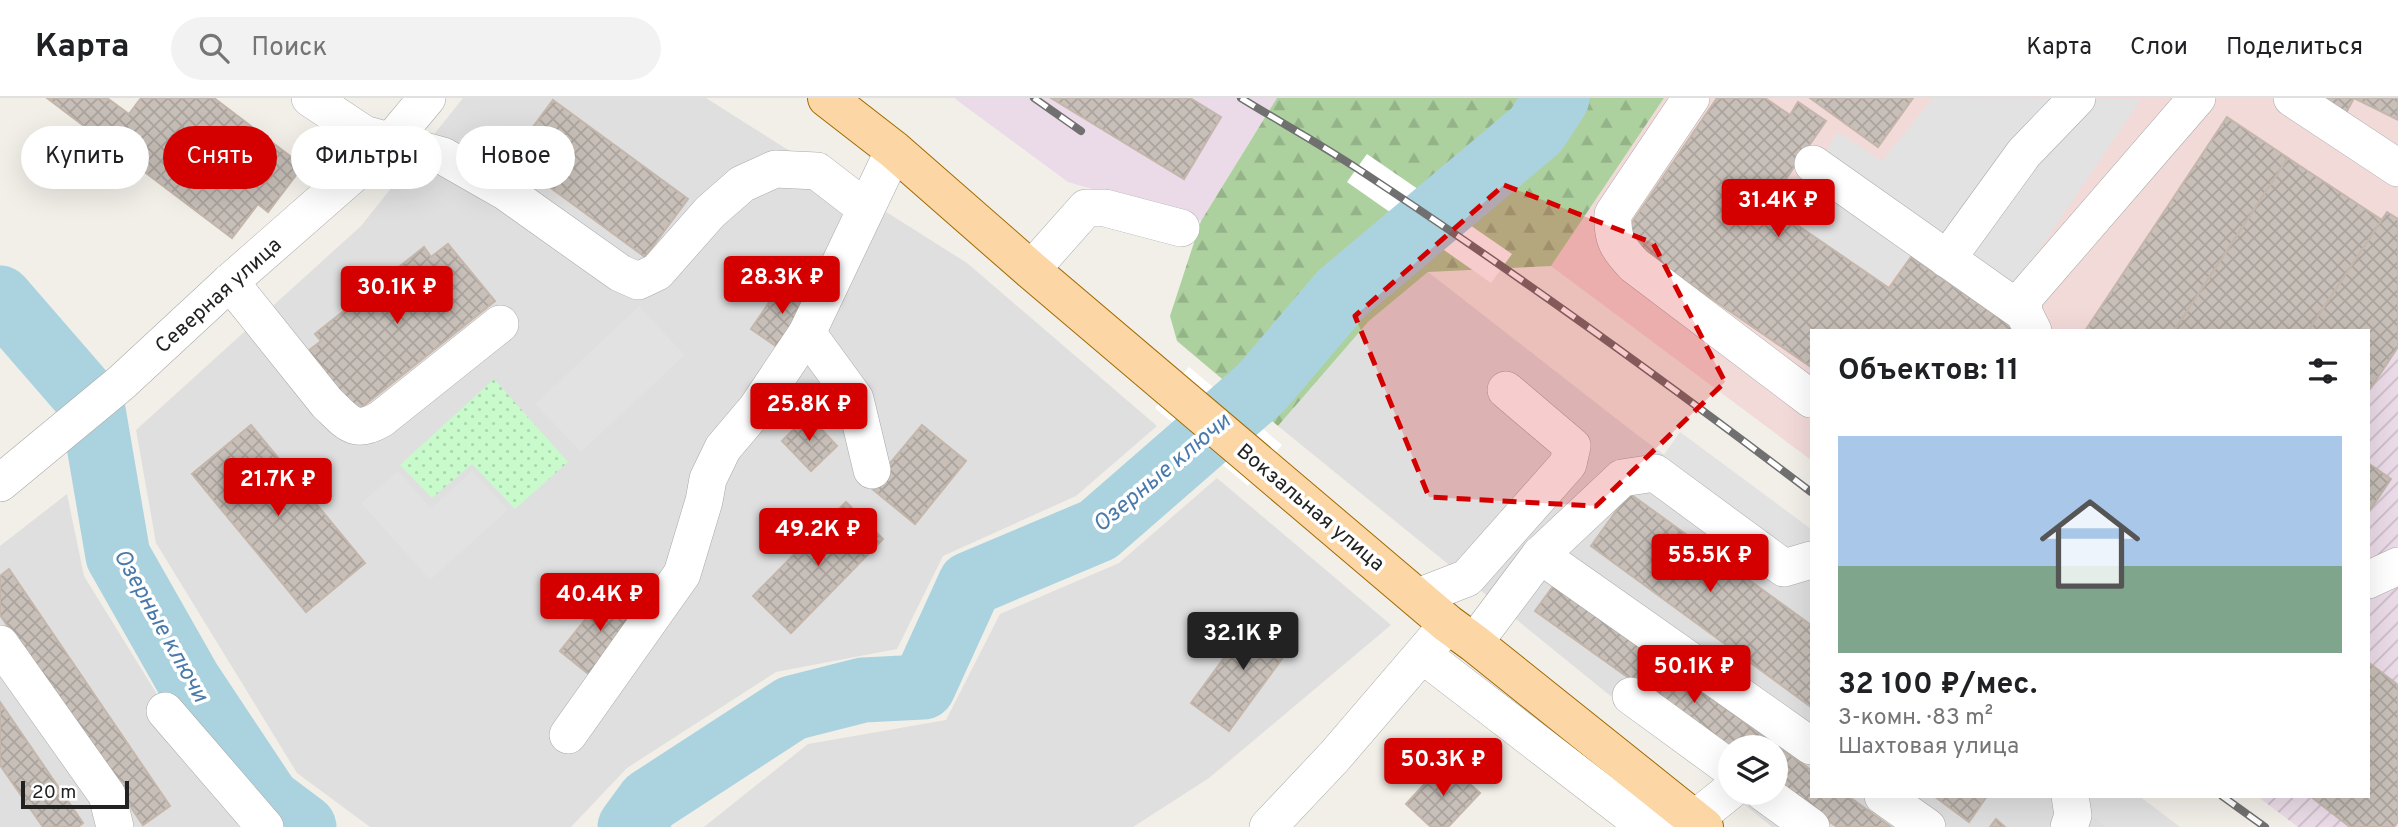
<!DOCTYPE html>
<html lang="ru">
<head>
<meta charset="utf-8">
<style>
  :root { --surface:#fff; --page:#f2f2f2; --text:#202124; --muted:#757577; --line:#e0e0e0; --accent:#d40000 }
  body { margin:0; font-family:Overpass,sans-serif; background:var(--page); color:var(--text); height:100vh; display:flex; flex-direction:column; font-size:26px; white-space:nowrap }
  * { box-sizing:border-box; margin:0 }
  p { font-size:23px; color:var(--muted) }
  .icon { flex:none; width:38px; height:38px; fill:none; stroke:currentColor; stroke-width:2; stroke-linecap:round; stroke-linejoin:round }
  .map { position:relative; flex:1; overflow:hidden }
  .side { position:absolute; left:1810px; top:231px; width:560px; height:469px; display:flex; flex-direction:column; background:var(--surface); border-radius:0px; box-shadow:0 7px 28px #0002 }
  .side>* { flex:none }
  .hud { position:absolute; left:21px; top:28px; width:665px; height:63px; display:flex; gap:14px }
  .controls { position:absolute; left:1718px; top:637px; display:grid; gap:14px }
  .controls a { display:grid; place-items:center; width:70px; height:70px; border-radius:50%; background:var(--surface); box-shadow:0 7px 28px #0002; font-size:35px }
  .scale { position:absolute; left:21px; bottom:18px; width:108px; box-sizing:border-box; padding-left:7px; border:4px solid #222; border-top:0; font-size:19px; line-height:24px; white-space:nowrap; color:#222; -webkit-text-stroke:5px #fff; paint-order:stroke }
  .price { position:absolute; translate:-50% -60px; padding:0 16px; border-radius:7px; background:var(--accent); color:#fff; font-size:23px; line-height:46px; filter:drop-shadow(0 2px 4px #0008) }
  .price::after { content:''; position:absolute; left:50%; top:42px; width:21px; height:16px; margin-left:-10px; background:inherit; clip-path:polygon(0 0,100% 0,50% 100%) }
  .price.on { background:#222; color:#fff }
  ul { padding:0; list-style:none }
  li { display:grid; align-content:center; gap:14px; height:371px; padding:0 28px }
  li+li { border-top:2px solid var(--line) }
  li span { display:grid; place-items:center; height:217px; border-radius:0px; color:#555 }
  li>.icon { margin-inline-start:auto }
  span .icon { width:126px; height:126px; fill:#fffc; stroke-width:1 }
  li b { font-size:30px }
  h2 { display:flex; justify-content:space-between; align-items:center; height:84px; padding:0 28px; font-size:30px }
  .chip { padding:0 24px; border-radius:32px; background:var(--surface); box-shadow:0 7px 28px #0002; font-size:24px; line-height:63px }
  .chip.on { background:var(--accent); color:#fff }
  header { display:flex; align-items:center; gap:42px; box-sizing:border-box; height:98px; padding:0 35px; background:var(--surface); border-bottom:2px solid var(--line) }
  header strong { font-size:33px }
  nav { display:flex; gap:38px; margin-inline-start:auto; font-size:24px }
  .search { width:490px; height:63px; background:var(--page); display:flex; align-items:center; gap:18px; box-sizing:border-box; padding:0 24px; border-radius:38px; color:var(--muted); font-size:26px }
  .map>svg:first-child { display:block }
</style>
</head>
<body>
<header>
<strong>Карта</strong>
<div class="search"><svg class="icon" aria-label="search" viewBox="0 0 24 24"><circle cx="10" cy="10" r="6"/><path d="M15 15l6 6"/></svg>Поиск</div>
<nav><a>Карта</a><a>Слои</a><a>Поделиться</a></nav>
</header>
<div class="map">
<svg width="2398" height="729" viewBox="0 0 2398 729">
  <defs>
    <pattern id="industrial-furrows" width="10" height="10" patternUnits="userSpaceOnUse" patternTransform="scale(1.75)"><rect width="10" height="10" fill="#ebdbe8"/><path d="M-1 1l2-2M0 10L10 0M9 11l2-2" fill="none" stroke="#c9bcc7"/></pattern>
    <pattern id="forest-firs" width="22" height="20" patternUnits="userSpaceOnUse" patternTransform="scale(1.75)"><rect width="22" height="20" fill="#add19e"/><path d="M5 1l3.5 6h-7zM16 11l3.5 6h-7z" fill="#95b388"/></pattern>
    <pattern id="park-dots" width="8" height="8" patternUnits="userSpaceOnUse" patternTransform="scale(1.75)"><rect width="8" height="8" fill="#c8facc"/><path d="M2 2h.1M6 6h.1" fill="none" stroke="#acd6af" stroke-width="1.8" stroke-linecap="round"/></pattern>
    <pattern id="building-cross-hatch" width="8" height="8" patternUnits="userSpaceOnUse" patternTransform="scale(1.75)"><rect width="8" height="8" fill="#c7bfb8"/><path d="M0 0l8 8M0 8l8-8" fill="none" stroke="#aba49e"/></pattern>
  </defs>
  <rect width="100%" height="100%" fill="#f2efe9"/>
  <g fill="#e0dfdf" fill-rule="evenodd">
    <path d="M463,0H706L967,165L1157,328L1076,398L943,458L897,551L776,574L627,670L571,729H370L297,675L156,445L136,332L361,128Z"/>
    <path d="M1428,174L1636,336L1811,465V698H2129L2171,729H1772L1278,328L1369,223ZM1731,649H1776V695H1731Z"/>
    <path d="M1217,380L1391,527L1209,680L1133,729H704L808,646L946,622L1000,516L1119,465Z"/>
    <path d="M67,396L84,478L239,729H0V448Z"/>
  </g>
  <path fill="#f2dad9" d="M1664,0H2398V189L2291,233H1811V362L1551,168Z"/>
  <path fill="url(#industrial-furrows)" d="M2398,189V729H2298L2257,698H2368V233Z"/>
  <path fill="#ebdbe8" d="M954,0H1277L1201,123L1068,84Z"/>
  <path fill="url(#forest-firs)" d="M1277,0H1664L1551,168L1428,174L1369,223L1278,328L1177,243L1170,218L1201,123Z"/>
  <path fill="url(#park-dots)" d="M494,281L568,364L515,411L472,366L432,400L400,367Z"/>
  <g fill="#e2e2e2">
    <path d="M1933,0L2141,1L1994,219L1908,162L1886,189L1782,119L1838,34L1882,63Z"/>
    <path d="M639,208L685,257L581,354L535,306Z"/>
    <path d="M1680,334L1811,431V453L1802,465L1661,361Z"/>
    <path d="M398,373L431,410L472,373L508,412L430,482L361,405Z"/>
    <path d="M2070,698H2139L2180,729H2106L2094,720L2087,729H2048Z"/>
  </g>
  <g fill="#fff">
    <path d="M1367,56L1512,156L1491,185L1347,84Z"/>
    <path d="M1189,269L1282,347L1248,388L1155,310Z"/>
  </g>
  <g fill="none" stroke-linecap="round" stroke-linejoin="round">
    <g stroke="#aad3df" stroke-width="65">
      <path d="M0,200L92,306L118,458L189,583L268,702L304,729"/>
      <path d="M630,729L649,703L792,610L863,592L923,589L970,486L1098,432L1261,290L1341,196L1536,32L1557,0"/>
    </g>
  </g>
  <g fill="url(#building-cross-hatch)" stroke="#c4b6ab" stroke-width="2">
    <path d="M47,0H107L129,16L141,0H214L303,68L268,114L258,106L232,140Z"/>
    <path d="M1051,0H1190L1221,19L1184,81Z"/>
    <path d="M1717,0H1765L1790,17L1798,4L1826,23L1768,107L1889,190L1911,159L2018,233H1811V269L1622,139Z"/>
    <path d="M1810,0H1913L1878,49Z"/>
    <path d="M2311,0H2354L2345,17Z"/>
    <path d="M2354,0H2398V22Z"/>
    <path d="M553,2L688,101L645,159L510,60Z"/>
    <path d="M2227,19L2288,60L2174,233H2085Z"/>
    <path d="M2288,60L2382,122L2308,233H2174Z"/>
    <path d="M2387,114L2398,121V249L2368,294V233H2308Z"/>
    <path d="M448,146L495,203L352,317L303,257L321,243L315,236L424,149L431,159Z"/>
    <path d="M783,184L812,205L780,251L751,231Z"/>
    <path d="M808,317L837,348L811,373L782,343Z"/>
    <path d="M251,327L365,465L306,514L192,376Z"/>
    <path d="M922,327L966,363L915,426L870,389Z"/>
    <path d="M2368,365L2391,381L2368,415Z"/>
    <path d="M1629,395L1811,527V609L1591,448Z"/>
    <path d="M846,404L883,441L791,535L753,498Z"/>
    <path d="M9,471L170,708L143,727L0,517V478Z"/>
    <path d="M1554,487L1811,672V698H1848L1891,729H1837L1776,686V649H1731V653L1535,513Z"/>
    <path d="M609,492L640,516L591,578L560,553Z"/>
    <path d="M1257,515L1295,543L1229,633L1191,605Z"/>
    <path d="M2368,564L2398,587V723L2394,729H2350L2310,698H2368Z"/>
    <path d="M0,604L83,725L78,729H43L0,667Z"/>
    <path d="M1445,664L1480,695L1448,729H1431L1406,706Z"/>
    <path d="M1934,698H1987L1969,724Z"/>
    <path d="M1996,721L2005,729H1990Z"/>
  </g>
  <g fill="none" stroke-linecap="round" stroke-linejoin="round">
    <defs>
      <g id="minor">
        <path d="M310,0L364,36L443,58L506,94L620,175L638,183L657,174L710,114L742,86L775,71L817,73L865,110"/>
        <path d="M1691,0L1613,116C1612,141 1617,149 1634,167L1811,301"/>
        <path d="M2292,0L2398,70"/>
        <path d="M1813,66L2024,215"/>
        <path d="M1947,161L2024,55L2077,0"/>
        <path d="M1031,172L1086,110H1105L1181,130"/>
        <path d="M230,184L327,305C347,324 354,337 381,321L500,226"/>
        <path d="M2033,233L2024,215L2023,201L2197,0"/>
        <path d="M807,235L855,301L872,372"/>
        <path d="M0,385L121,285L230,184L392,42L427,0"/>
        <path d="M1540,457L1811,648"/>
        <path d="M2368,482L2398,468"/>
        <path d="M1418,499L1467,480L1568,366L1572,348L1506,292"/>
        <path d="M1474,545L1540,457L1622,380L1655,375L1784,470L1811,462"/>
        <path d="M0,546L107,697L115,729"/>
        <path d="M1423,557L1628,715L1657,727L1695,721L1731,692"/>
        <path d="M1631,598L1731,671"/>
        <path d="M165,613L265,729"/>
        <path d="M568,637L682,476L704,403L708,381L723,350L756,311L807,235L894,52"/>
        <path d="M1764,695L1811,729"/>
        <path d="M1883,698L1927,729"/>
        <path d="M1268,729L1334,659L1437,539"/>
        <path d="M2069,729L2073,717L2070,698"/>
      </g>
      <path id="major" d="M827,0L894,52L1031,172L1448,526L1474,545L1704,729"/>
    </defs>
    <use href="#minor" stroke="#a9a9a9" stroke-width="38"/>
    <use href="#major" stroke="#a06b00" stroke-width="40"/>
    <use href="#minor" stroke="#fff" stroke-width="37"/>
    <use href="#major" stroke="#fcd6a4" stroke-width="38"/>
    <defs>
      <g id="rail">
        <path d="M1034,0L1081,33"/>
        <path d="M1241,0C1280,24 1320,46 1358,71C1513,173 1664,282 1811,394"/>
        <path d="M2222,698L2265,729"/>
      </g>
    </defs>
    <use href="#rail" stroke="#707070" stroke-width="8"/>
    <use href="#rail" stroke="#fff" stroke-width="5" stroke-dasharray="16" stroke-linecap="butt"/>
  </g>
  <path fill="#d40000" fill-opacity="0.2" stroke="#d40000" stroke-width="5" stroke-dasharray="14 9" stroke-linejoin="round" d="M1504,87L1653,145L1725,284L1596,408L1429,399L1355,218Z"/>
  <g text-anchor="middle" stroke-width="7" stroke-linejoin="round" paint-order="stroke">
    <g font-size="21" fill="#222" stroke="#fff">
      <text transform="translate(218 197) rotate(-42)" y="7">Северная улица</text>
      <text transform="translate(1311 409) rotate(40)" y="7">Вокзальная улица</text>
    </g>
    <g font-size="23" font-style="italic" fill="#4a7aab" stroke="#fff">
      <text transform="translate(1161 374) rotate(-40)" y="8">Озерные ключи</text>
      <text transform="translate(162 527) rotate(61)" y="8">Озерные ключи</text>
    </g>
  </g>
</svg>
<div class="controls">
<a><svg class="icon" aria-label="layers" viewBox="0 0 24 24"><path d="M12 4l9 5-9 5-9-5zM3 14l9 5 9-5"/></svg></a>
</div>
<div class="scale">20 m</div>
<b class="price" style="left:1778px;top:141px">31.4K ₽</b>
<b class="price" style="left:782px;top:218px">28.3K ₽</b>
<b class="price" style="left:397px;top:228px">30.1K ₽</b>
<b class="price" style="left:809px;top:345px">25.8K ₽</b>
<b class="price" style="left:278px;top:420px">21.7K ₽</b>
<b class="price" style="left:818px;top:470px">49.2K ₽</b>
<b class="price" style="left:1710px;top:496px">55.5K ₽</b>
<b class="price" style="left:600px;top:535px">40.4K ₽</b>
<b class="price on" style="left:1243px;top:574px">32.1K ₽</b>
<b class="price" style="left:1694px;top:607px">50.1K ₽</b>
<b class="price" style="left:1443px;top:700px">50.3K ₽</b>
<div class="hud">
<a class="chip">Купить</a>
<a class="chip on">Снять</a>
<a class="chip">Фильтры</a>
<a class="chip">Новое</a>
</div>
<section class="side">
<h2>Объектов: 11<svg class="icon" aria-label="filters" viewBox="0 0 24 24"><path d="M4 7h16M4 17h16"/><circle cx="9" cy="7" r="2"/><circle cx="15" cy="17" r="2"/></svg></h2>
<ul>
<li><span style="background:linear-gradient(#a9c7e8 60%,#7fa58c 0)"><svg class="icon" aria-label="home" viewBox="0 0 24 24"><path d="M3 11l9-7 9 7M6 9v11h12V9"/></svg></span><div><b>32 100 ₽/мес.</b><p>3-комн. · 83 m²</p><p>Шахтовая улица</p></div></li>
</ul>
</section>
</div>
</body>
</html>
